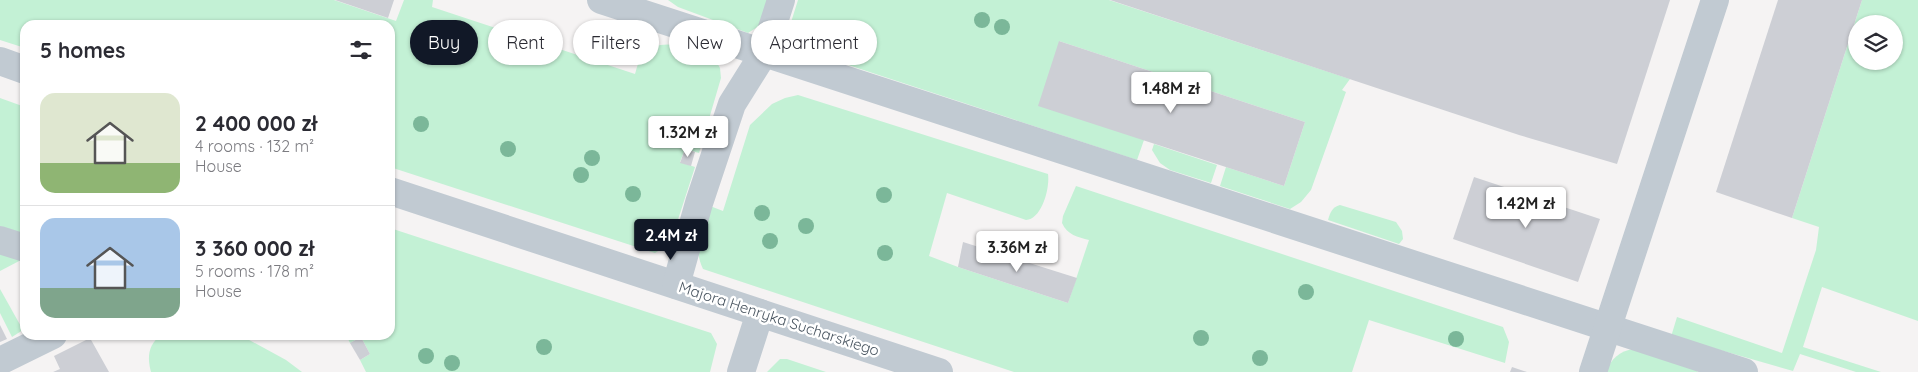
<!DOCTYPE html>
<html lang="en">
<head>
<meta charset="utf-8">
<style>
  :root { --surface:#fff; --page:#f2f2f3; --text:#2b2b33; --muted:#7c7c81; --line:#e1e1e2; --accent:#111827 }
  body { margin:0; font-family:Quicksand,sans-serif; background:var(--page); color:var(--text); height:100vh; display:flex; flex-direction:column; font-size:19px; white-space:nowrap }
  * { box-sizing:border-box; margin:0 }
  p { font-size:16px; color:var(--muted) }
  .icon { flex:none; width:28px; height:28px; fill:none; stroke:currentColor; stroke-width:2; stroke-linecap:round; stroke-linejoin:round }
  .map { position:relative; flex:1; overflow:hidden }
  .side { position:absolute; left:20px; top:20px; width:375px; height:320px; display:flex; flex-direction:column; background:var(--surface); border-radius:15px; box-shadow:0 1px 4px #0004 }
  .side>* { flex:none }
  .banner { position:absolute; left:410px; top:20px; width:475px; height:45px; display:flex; gap:10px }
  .buttons { position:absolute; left:1848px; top:15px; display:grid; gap:10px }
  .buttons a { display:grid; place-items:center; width:55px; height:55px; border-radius:50%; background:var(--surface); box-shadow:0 1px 4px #0004; font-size:25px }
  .price { position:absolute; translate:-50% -42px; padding:0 11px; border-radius:5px; background:#fff; color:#222; font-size:16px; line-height:32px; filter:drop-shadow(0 1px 2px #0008) }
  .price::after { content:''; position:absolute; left:50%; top:30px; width:15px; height:11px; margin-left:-8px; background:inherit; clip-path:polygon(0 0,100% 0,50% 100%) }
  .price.current { background:var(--accent); color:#fff }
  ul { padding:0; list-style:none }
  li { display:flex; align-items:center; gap:15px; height:125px; padding:0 20px }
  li+li { border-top:1px solid var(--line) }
  li span { display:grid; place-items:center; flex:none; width:140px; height:100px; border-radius:15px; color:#555 }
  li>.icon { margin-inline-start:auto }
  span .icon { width:60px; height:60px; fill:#fffc; stroke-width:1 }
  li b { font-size:21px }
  h2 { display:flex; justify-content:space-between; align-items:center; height:60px; padding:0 20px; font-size:21px }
  .chip { padding:0 18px; border-radius:22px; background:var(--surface); box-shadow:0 1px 4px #0004; font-size:18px; line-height:45px }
  .chip.current { background:var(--accent); color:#fff }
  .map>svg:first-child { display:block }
</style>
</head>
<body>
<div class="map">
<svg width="1918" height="372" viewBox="0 0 1918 372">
  <rect width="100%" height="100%" fill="#f5f3f3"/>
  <g fill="#c3f1d5" fill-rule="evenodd">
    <path d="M0,0H334L396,21L404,0H433L432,7L635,74C637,68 638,61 642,56C661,33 696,50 716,61L720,68L721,78L699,153L685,149L680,162L695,167L673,235L666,246L655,253L390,167V25H25V48L0,40Z"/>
    <path d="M668,0H768L759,26L748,33L678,7Z"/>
    <path d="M798,0H1109L1350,79L1342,90L1346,92L1311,190L1301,202L1290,209L1220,186L1226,167L1284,186L1305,122L1059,41L1144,140L1137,160L830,59L790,40L787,35Z"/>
    <path d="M1862,0H1918V321L1822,287L1803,347L1881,372H1856L1800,354L1793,371L1706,346L1670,340L1677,317L1782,353L1816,250L1819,227L1792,218ZM1856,24H1894V61H1856Z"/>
    <path d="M798,95L1048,174C1050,188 1042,219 1026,220L947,193L929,256L958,267L1068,303L1089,240C1078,237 1067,235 1062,223L1063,216L1076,186L1503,327L1509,342L1505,363L1369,320L1352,372H1014L703,269C692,246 702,229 710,206L723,211L750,125L772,104L785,98Z"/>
    <path d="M0,98L25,107V234L0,226Z"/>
    <path d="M1154,144L1217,165L1211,183L1170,170L1160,163L1152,150Z"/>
    <path d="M1340,205L1396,222L1402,231L1403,239L1399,244L1328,220C1330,213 1332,207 1340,205Z"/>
    <path d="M390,228L711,333L717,344L710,372H366L360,360L370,354L361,337L350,343L346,335H390Z"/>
    <path d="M0,251L23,259L0,271Z"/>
    <path d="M0,289L23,330L12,337L0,313Z"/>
    <path d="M161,335H240L286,360L302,372H151C147,357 148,345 161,335Z"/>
    <path d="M1634,349L1696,370L1698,372H1606C1611,359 1619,351 1634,349Z"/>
    <path d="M780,359H787L826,372H767Z"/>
  </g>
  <g fill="#cdcfd5">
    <path d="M335,0H394L388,18Z"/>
    <path d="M1110,0H1670L1617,164L1519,135Z"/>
    <path d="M1778,0H1862L1792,218L1716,192Z"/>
    <path d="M1059,41L1305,122L1284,186L1038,106Z"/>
    <path d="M685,149L695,152L691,166L680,163Z"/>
    <path d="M1474,177L1600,219L1578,282L1453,239Z"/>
    <path d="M963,242L1077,278L1068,303L958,267Z"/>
    <path d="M0,325L7,339L0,342Z"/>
    <path d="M361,337L370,354L360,360L350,343Z"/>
    <path d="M90,338L109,372H53L60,369L54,356Z"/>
    <path d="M1512,367L1527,372H1510Z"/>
  </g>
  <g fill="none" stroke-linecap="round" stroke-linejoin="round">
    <g stroke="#c1cad2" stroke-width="28">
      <path d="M601,0L1744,372"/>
      <path d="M0,61L25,70"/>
      <path d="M390,191L939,372"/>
      <path d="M0,240L25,248"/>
      <path d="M676,285L699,203L732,104L764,53L781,0"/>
      <path d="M0,361L53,335"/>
      <path d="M741,372L760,313"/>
      <path d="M1593,372L1715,0"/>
    </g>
  </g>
  <g fill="#7bb799">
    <circle cx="982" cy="20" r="8"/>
    <circle cx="1002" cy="27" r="8"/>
    <circle cx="421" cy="124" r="8"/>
    <circle cx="508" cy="149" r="8"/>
    <circle cx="592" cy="158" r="8"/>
    <circle cx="581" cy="175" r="8"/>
    <circle cx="633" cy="194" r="8"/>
    <circle cx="884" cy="195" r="8"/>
    <circle cx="762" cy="213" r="8"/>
    <circle cx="806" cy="226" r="8"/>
    <circle cx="770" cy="241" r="8"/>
    <circle cx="885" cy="253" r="8"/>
    <circle cx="1306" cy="292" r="8"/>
    <circle cx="1201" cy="338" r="8"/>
    <circle cx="1456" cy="339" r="8"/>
    <circle cx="544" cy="347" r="8"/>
    <circle cx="426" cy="356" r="8"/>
    <circle cx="1260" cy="358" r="8"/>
    <circle cx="452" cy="363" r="8"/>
  </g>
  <g text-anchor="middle" stroke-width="5" stroke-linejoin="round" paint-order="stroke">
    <g font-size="15" fill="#4a5661" stroke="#fff">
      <text transform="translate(779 319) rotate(18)" y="5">Majora Henryka Sucharskiego</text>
    </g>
  </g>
</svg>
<div class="buttons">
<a><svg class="icon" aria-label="layers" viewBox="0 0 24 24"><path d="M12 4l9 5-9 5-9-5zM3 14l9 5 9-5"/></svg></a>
</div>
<b class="price" style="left:1171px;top:114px">1.48M zł</b>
<b class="price" style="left:688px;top:158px">1.32M zł</b>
<b class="price" style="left:1526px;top:229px">1.42M zł</b>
<b class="price current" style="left:671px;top:261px">2.4M zł</b>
<b class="price" style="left:1017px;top:273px">3.36M zł</b>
<div class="banner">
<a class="chip current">Buy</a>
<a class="chip">Rent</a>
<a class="chip">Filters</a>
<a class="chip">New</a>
<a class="chip">Apartment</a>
</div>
<section class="side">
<h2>5 homes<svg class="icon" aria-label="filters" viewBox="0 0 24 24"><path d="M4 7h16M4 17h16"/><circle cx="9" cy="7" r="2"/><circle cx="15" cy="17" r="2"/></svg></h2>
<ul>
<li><span style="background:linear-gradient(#dfe7d0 70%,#8fb573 0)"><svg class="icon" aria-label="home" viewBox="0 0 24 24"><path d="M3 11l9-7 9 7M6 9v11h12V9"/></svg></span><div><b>2 400 000 zł</b><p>4 rooms · 132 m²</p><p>House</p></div></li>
<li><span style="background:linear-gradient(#a9c7e8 70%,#7fa58c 0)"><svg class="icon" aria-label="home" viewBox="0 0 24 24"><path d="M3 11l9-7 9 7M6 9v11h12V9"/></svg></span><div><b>3 360 000 zł</b><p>5 rooms · 178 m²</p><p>House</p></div></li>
</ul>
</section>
</div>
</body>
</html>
